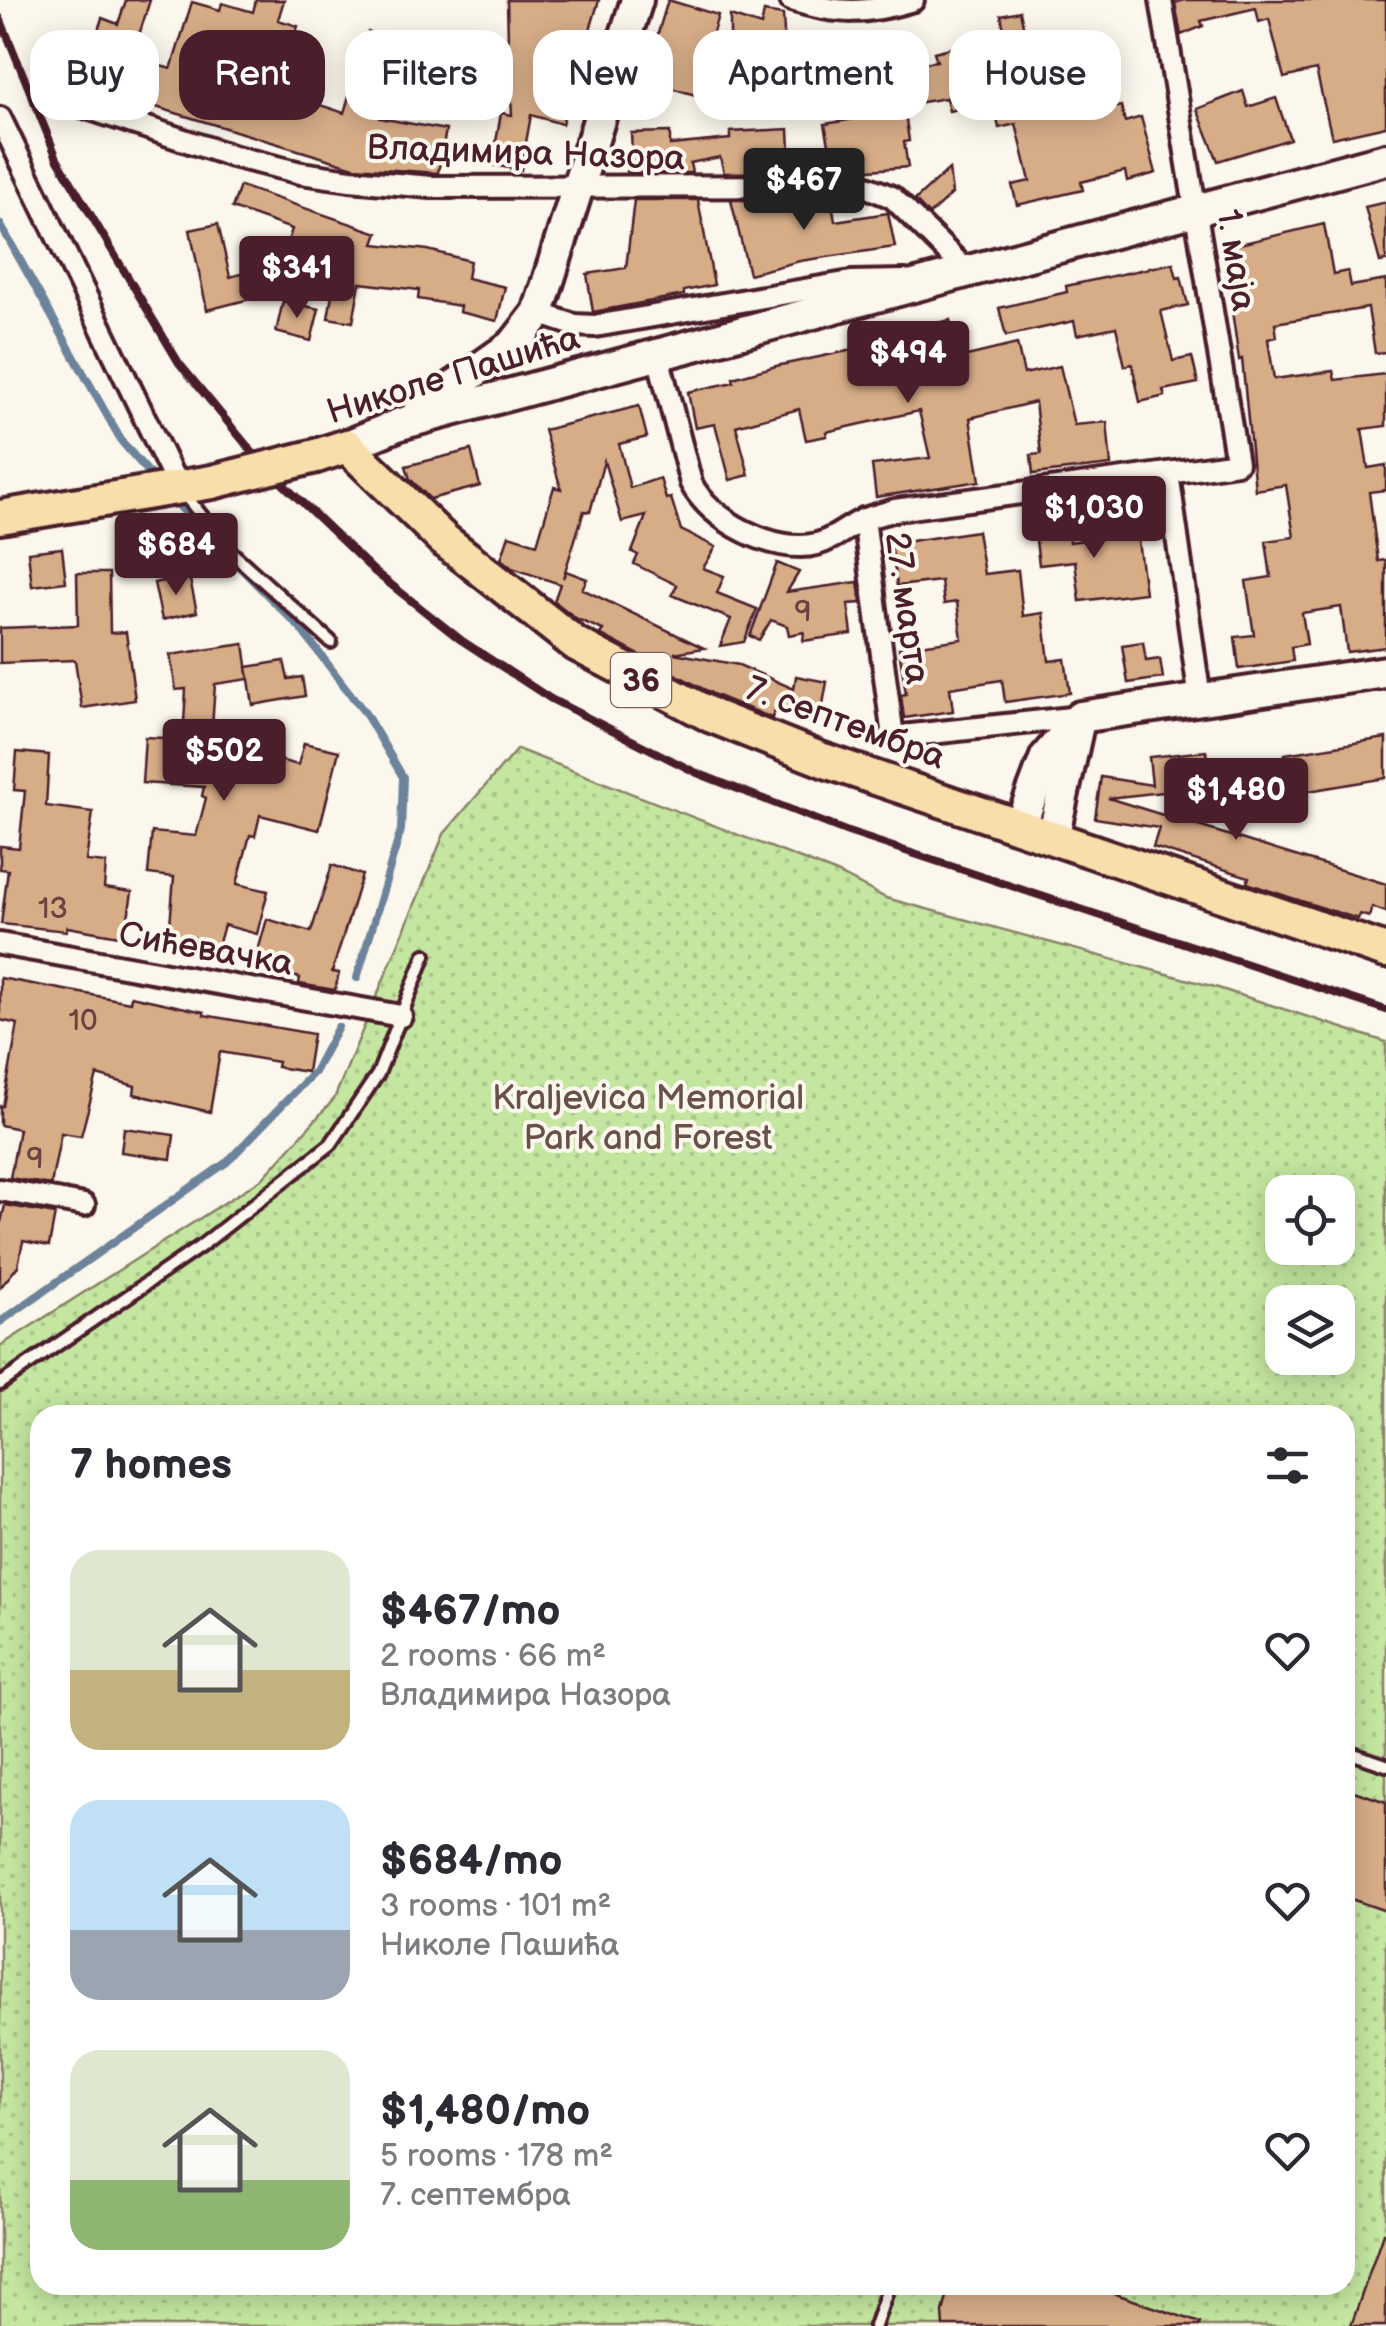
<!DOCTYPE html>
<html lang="en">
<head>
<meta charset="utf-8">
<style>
  :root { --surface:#fff; --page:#f7f7f7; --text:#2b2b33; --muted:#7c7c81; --accent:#4a1f2b }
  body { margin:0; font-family:"Balsamiq Sans",sans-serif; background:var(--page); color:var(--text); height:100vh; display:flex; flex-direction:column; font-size:38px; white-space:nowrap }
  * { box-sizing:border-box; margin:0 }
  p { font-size:32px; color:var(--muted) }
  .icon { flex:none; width:55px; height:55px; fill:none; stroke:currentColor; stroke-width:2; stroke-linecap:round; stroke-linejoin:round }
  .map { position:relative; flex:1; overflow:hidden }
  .panel { position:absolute; left:30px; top:1405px; width:1325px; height:890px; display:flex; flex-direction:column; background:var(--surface); border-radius:30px; box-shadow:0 5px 25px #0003 }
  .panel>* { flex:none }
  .banner { position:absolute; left:30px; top:30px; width:1328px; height:90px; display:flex; gap:20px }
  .controls { position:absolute; left:1265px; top:1175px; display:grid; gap:20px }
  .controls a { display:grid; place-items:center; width:90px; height:90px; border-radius:20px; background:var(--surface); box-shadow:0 5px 25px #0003; font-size:50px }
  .price { position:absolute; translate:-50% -85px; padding:0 22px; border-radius:10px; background:var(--accent); color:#fff; font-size:32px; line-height:65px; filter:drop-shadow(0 2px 5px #0008) }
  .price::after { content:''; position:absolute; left:50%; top:60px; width:30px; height:22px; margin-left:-15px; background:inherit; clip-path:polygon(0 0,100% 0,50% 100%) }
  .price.active { background:#222; color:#fff }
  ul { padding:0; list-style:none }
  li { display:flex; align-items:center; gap:30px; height:250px; padding:0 40px }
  li span { display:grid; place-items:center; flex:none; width:280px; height:200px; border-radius:30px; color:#555 }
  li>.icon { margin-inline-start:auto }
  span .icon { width:120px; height:120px; fill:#fffc; stroke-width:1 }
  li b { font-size:42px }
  h2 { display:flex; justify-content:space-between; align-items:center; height:120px; padding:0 40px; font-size:42px }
  .pill { padding:0 35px; border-radius:30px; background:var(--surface); box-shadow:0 5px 25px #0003; font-size:35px; line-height:90px }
  .pill.active { background:var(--accent); color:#fff }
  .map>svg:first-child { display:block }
</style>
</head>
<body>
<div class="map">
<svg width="1386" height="2326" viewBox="0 0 1386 2326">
  <defs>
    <pattern id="park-dots" width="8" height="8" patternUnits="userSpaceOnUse" patternTransform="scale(2.5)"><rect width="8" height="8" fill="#c4e6a0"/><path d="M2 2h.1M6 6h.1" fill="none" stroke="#aac58a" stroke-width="1.8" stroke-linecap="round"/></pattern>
  </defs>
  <rect width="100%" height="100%" fill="#fbf7ec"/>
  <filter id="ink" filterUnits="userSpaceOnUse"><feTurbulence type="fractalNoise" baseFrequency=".01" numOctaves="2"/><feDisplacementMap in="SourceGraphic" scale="20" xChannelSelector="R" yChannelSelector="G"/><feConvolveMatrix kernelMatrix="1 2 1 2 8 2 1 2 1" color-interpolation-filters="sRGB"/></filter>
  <g filter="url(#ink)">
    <path fill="url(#park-dots)" stroke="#878266" stroke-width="2.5" fill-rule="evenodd" d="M517,749L837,873L886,898L1215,987L1386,1042V2326H0V1346L263,1178L334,1099L444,834ZM1282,1192H1338V1248H1282ZM1282,1302H1338V1358H1282ZM40,1415H1345V2285H40Z"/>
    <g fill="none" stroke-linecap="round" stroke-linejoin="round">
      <g stroke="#6d839b" stroke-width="8">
        <path d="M0,224L122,442L156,481"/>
        <path d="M172,499L300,628L365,713L403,777L401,830L357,978"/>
        <path d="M0,1322L227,1162L314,1072L338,1027"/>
      </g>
    </g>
    <g fill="#d7ad88" stroke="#4a1f2b" stroke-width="2.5">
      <path d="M126,0H150L132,58L171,69L192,2L220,10L222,3L253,12L256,0H284L278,20L298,26L278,91L344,113L368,32L396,41L381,92L387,94L380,118L446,130L438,173L354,167L90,87L89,90L59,80L64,65L53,62L63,30L95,40L102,18L118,24Z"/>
      <path d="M507,0H599L562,124L531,115L521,170L492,165L501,113L512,115L509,62H473V89H454V62H446V42H508Z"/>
      <path d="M668,0L718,15L695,95L644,80Z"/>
      <path d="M1184,0H1386V126L1332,138L1316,70L1284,78L1269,19L1259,22L1256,8L1201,21L1203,26L1181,35L1175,3Z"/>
      <path d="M1020,11L1030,58L1034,57L1046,103L1065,99L1069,112L1098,104L1100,112L1121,106L1125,122L1141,117L1156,173L1127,181L1125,171L1081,182L1083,190L1017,205L1012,185L1030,181L1016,124L999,128L993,101L949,111L946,98L904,105L909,141L904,142L908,167L842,172L837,148L830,149L825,124L872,116L865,71L937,61L934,52L1005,35L1001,15Z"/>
      <path d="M764,12L783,15L786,69L730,58V16L761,26Z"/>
      <path d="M1243,91L1248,107L1276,98L1290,139L1218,161L1197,109Z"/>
      <path d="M789,129L791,172L724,173L720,157L690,163L692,173H627L626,153H632L631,133L670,132V145L730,139V132Z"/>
      <path d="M949,169L952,194L929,215L915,200Z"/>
      <path d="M240,186L378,233L374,244L428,250L470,261L467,278L505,287L497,321L459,312L460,306L418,299L419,290L360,283L353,322L328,318L336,272L284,253L292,229L232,208Z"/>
      <path d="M634,200H698L714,285L684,291V295L593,312L587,274L626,268Z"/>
      <path d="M731,200H799V207L832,202L835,221L888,213L895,247L800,261L749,274Z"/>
      <path d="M1386,202V261L1380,262L1365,207Z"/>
      <path d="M218,224L230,277L244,273L250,299L207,310L190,230Z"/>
      <path d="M1324,224L1333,274L1348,271L1351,286L1386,280V352L1375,353L1368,308L1275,323L1277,337L1268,339L1274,379L1333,371L1335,380L1386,374V426L1362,429L1368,468L1386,465V490L1369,492L1378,561L1386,560V647L1347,652L1341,607L1302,613L1307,644L1291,647L1293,661L1239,669L1235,637L1254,635L1246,581L1271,577L1266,541L1294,537L1286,485L1255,490L1242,359L1239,360L1223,248Z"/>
      <path d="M1173,263L1177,278L1181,277L1188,305L1161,311L1173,361L1192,357L1198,383L1163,390L1165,396L1140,402L1132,364L1125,366L1116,327L1077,335L1074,321L1006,336L999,308L1067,292L1066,286Z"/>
      <path d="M283,301L319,309L311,341L276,332Z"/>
      <path d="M950,320L953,334L958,332L963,352L966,351L967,356L1017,344L1024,374L1060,366L1074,425L1107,422L1111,465L1033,474L1031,455L1041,454L1035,402L970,418L980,481L876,497L872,465L930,458L919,411L826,432L827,436L806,440L799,409L736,426L749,475L730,480L715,424L695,428L688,392L734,382L733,378L776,366L924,335L922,327Z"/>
      <path d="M639,406L647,437L619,444L630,488L660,478L666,499L671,498L681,530L716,547L703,568L724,576L717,593L757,609L744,642L720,646L731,619L672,595L677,585L634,564L638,555L632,552L646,516L622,522L604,461L590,512L584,511L563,578L566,571L587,579L582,589L704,648L674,653L739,665L794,689L796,676L827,682L820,721L774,712L772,718L715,695L600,634L603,630L577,619L554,601L560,584L512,568L501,559L509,535L537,544L554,487L561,489L544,430Z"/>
      <path d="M471,450L480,486L430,499L410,479L406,466Z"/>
      <path d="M1066,520L1069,542L1137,533L1145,593L1080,601L1075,561L1039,565L1034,524Z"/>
      <path d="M977,531L984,574L1018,570L1023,616L1043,613L1049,661L1065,659L1070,693L1005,702L1002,680L950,688L953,711L904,718L901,695L906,694L899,648L962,639L957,602L944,604L941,581L897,586L891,544Z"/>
      <path d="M62,548L66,582L32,586L28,552Z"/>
      <path d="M777,563L799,572L787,592L858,582L861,603L848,604L852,634L803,641L804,632L789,635L787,626L771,620L759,640L750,636Z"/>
      <path d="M77,573H109L110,633L126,632L135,700L82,708L75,660L0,663V628L78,625Z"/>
      <path d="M189,575L197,612L162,620L154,583Z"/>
      <path d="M1143,642L1146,661L1160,659L1163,678L1128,683L1122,645Z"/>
      <path d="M244,644L249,679L215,684L211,742L298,765L304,743L339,751L319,830L260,815L255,836L250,835L237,884L268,891L257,934L224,925L216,953L197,948L199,939L169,937L174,877L148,874L152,832L196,836L206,798L202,796L204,787L142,783L145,737L183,739L186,689L176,690L170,655Z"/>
      <path d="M284,661L288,679L302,677L305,696L253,705L247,667Z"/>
      <path d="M1386,738V778L1285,795L1288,814L1233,822L1229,793L1268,788L1266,776L1288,773L1285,754Z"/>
      <path d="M1206,751L1210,787L1108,798L1386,884V912L1372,907L1369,917L1360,914L1358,919L1295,899L1247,883L1249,877L1153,847L1159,828L1095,818L1101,777L1152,785L1149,757Z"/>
      <path d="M17,752L49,755L46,806L93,812L86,861L106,863L104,888L132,892L125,937L67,927L66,931L1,924L8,870L0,869V846L19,848L25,791L14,790Z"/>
      <path d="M332,865L362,875L332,972L339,973L335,990L299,984L300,978L254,965L267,919L311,932Z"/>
      <path d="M0,978L130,1002L131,996L204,1012V1015L313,1034L307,1072L277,1067L278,1062L220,1052L210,1112L134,1094L135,1086L97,1075L81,1136L61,1133L51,1185L10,1178L19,1129L0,1125V1106H3L18,1024L0,1020Z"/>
      <path d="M124,1128L174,1135L171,1159L121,1152Z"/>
      <path d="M5,1205L55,1214L49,1246L23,1241L18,1266L0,1288V1227Z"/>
      <path d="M1345,1788L1386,1802V1911L1345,1897Z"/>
      <path d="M1383,2233H1386V2326H1351Z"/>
      <path d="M950,2285H1090L1200,2323L1199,2326H944L943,2312Z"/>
    </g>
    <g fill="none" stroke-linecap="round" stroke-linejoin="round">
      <defs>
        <g id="lane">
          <path d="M184,494L231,552L331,642"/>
          <path d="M0,1384L201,1246L331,1144L378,1074L425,955"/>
          <path d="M1345,1751L1386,1765"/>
          <path d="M875,2326L889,2285"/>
        </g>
        <g id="street">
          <path d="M791,0C839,15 866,14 913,0"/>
          <path d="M1161,0L1237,463L1168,473"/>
          <path d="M60,99L232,156L301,173L350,180L431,187L864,186L892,197L968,272"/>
          <path d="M0,118L179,489"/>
          <path d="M538,313L574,325L595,326L851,282L905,281"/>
          <path d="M658,356L691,483C709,520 775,555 817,544C836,539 848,526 865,519C875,515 886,513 895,510L1168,473L1200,699"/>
          <path d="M864,519L893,737L1080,717"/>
          <path d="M0,944L401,1016"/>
          <path d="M0,1190L84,1205"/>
        </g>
        <g id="secondary">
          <path d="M419,411L514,344L538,313L637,0"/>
          <path d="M347,446L400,424L1386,159"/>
          <path d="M1020,826L1046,757L1080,717L1386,672"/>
          <path d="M1053,838L1079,720"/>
        </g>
        <g id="primary">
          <path d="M316,456L347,446L444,540L576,644L712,716L823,760L1386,951"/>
          <path d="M0,517L212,482"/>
        </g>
      </defs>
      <use href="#lane" stroke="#4a1f2b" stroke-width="18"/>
      <use href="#street" stroke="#4a1f2b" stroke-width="28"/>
      <use href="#secondary" stroke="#4a1f2b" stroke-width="38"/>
      <use href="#primary" stroke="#4a1f2b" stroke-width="40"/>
      <use href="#lane" stroke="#fbf7ec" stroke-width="10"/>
      <use href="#street" stroke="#fbf7ec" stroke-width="20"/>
      <use href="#secondary" stroke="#fbf7ec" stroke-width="30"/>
      <use href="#primary" stroke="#f8deab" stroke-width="32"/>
      <path stroke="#4a1f2b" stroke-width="8" d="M0,18L57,158L179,363L263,465L375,572L461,640L551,699L697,773L848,832L1386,1010"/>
      <defs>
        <path id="primary-bridge" d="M212,482L316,456"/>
      </defs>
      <use href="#primary-bridge" stroke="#4a1f2b" stroke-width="40" stroke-linecap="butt"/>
      <use href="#primary-bridge" stroke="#f8deab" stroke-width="32"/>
    </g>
  </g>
  <g text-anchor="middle" stroke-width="8" stroke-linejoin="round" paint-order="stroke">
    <g font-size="30" fill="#6d4242">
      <text x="803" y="621">9</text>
      <text x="53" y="918">13</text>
      <text x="83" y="1030">10</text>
      <text x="35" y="1168">9</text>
    </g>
    <rect fill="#fbf7ec" stroke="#7f6065" stroke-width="2.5" x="611" y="653" width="60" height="54" rx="8"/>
    <g font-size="32" font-weight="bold" fill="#4a1f2b">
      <text x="641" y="691">36</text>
    </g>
    <g font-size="35" fill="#4a1f2b" stroke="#fbf7ec">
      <text transform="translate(526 152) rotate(2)" y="12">Владимира Назора</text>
      <text transform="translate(1237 260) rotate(81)" y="12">1. маја</text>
      <text transform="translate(453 374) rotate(-17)" y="12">Николе Пашића</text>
      <text transform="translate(908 608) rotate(82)" y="12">27. марта</text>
      <text transform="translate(846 722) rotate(20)" y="12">7. септембра</text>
      <text transform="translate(206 948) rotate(10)" y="12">Сићевачка</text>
    </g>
    <g font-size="35" fill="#685148" stroke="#fbf7ec">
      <text x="648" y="1109">Kraljevica Memorial<tspan x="648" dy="40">Park and Forest</tspan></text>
    </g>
  </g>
</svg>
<div class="controls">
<a><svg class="icon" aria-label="locate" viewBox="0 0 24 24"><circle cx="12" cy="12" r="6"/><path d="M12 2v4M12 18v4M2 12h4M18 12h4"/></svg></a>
<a><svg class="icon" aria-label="layers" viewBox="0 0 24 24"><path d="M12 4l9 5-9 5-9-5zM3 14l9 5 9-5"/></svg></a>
</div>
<b class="price active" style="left:804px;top:233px">$467</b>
<b class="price" style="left:297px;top:321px">$341</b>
<b class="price" style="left:908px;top:406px">$494</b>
<b class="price" style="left:1094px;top:561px">$1,030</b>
<b class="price" style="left:176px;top:598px">$684</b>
<b class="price" style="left:224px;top:804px">$502</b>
<b class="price" style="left:1236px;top:843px">$1,480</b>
<div class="banner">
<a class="pill">Buy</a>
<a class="pill active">Rent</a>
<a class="pill">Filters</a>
<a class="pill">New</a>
<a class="pill">Apartment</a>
<a class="pill">House</a>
</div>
<section class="panel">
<h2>7 homes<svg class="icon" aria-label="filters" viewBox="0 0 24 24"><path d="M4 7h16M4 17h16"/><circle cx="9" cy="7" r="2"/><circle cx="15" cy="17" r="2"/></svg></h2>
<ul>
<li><span style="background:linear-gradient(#dfe7d0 60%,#c2b280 0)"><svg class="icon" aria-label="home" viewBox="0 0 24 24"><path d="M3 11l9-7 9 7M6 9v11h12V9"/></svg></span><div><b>$467/mo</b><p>2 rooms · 66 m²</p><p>Владимира Назора</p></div><svg class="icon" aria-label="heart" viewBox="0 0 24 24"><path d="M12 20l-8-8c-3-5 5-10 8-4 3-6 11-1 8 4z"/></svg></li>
<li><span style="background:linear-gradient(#bfe0f5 65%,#9aa5b1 0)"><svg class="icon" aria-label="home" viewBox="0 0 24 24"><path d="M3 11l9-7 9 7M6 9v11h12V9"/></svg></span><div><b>$684/mo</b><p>3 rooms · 101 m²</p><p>Николе Пашића</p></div><svg class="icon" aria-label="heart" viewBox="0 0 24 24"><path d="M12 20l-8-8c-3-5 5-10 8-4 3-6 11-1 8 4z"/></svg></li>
<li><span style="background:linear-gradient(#dfe7d0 65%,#8fb573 0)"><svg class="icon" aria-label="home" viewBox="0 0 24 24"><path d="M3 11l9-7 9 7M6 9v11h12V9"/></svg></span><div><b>$1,480/mo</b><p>5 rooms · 178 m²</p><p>7. септембра</p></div><svg class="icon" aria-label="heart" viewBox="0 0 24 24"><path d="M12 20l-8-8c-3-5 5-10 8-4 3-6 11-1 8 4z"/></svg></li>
</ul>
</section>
</div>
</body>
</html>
